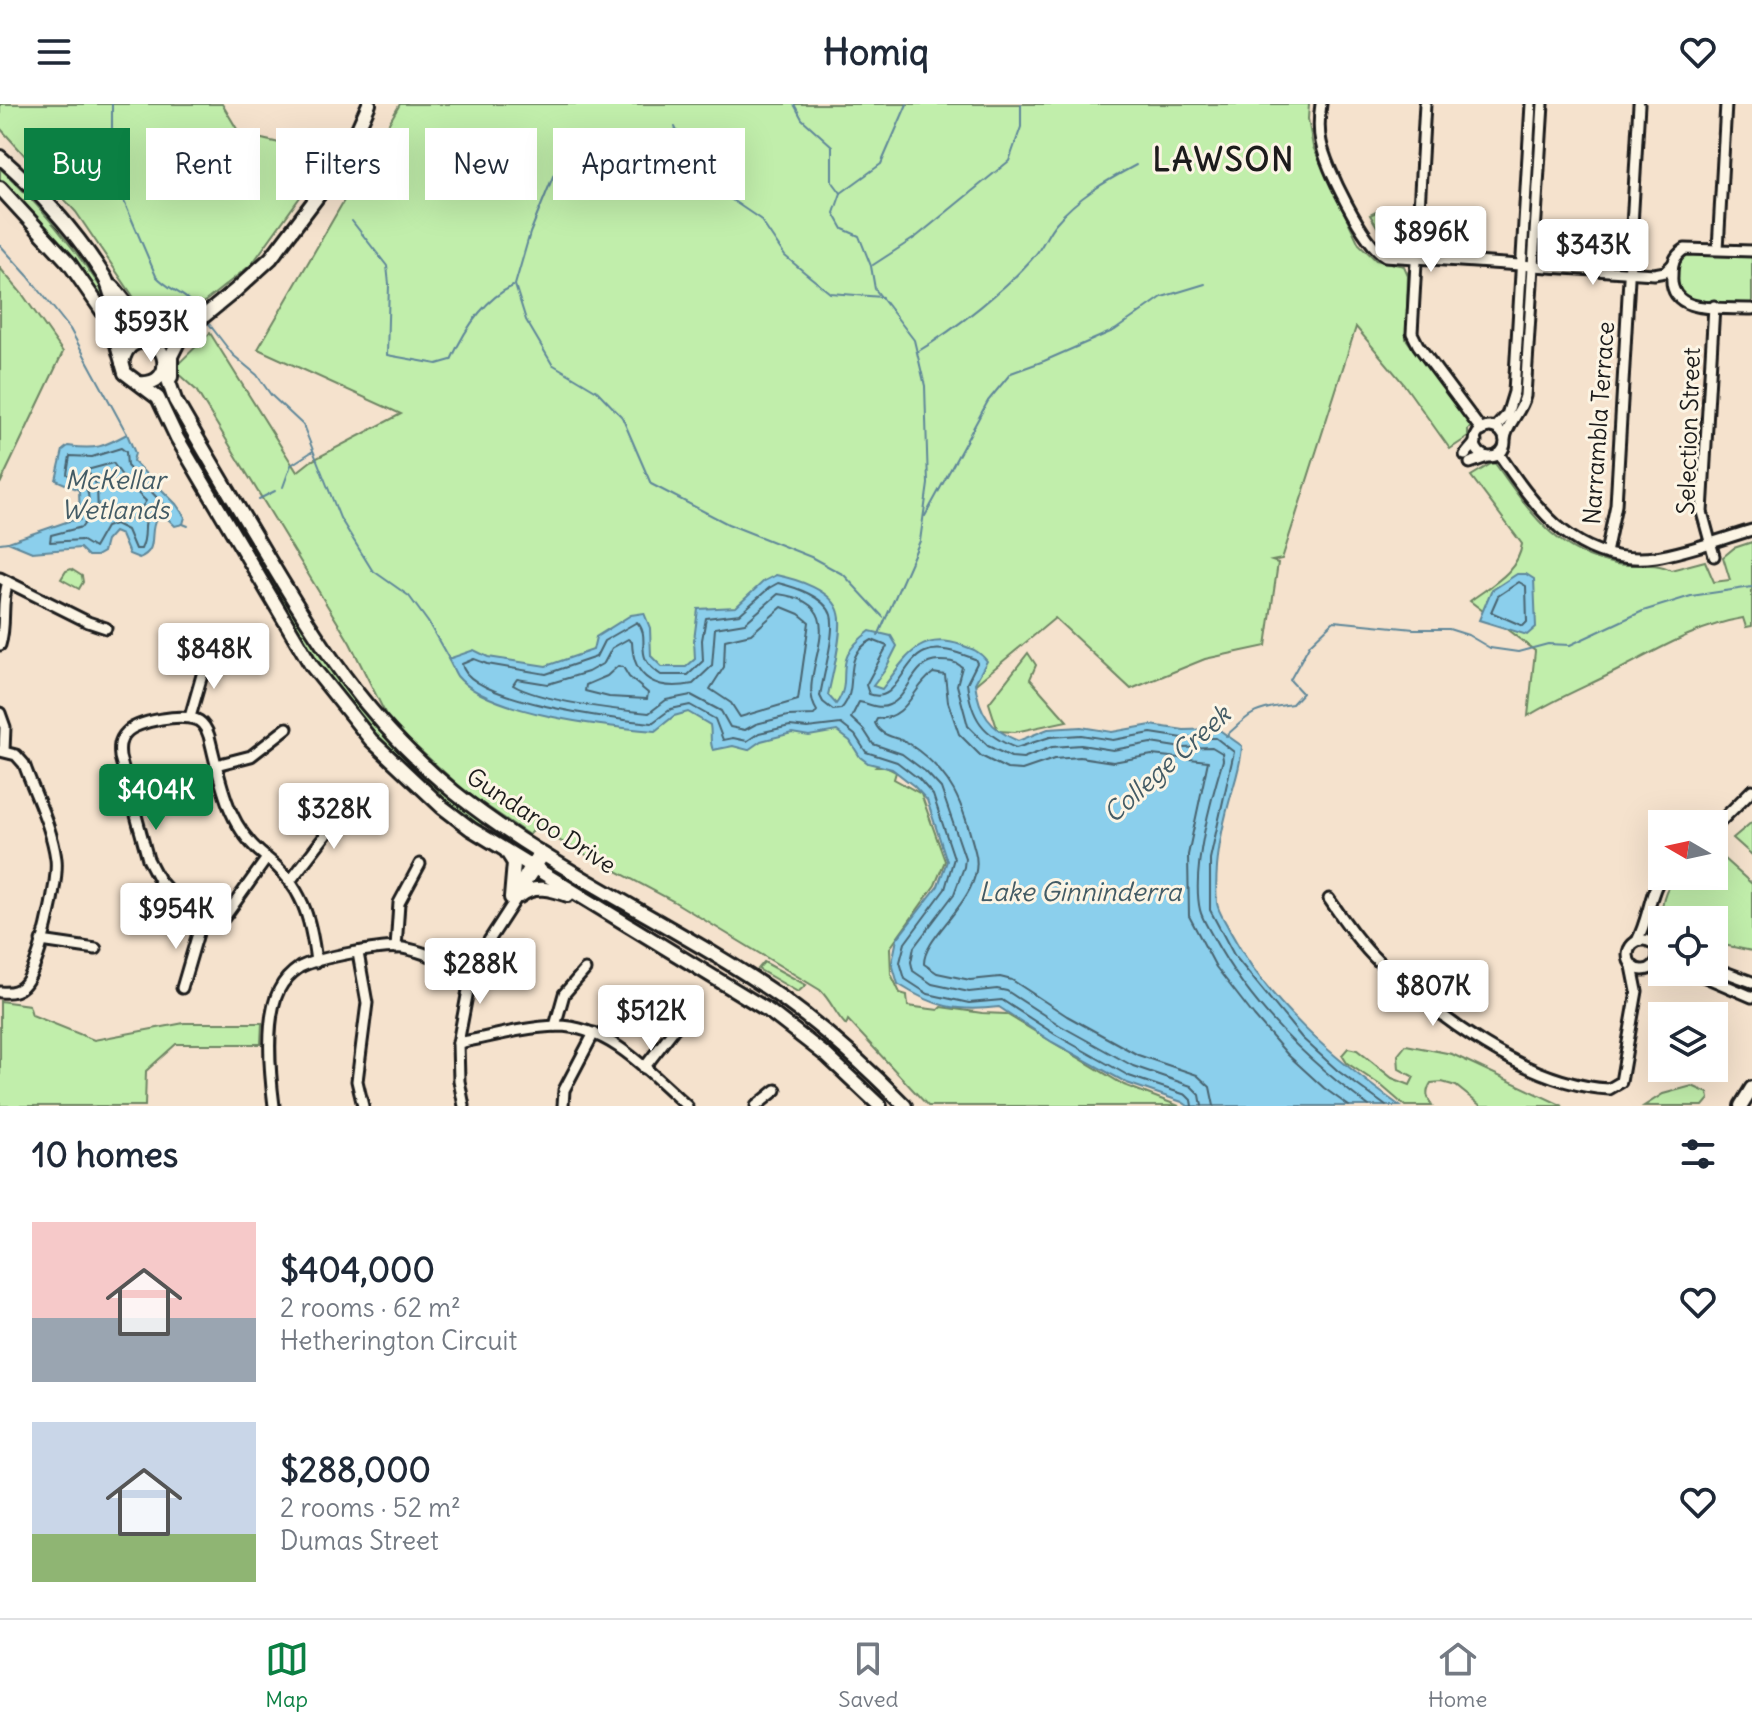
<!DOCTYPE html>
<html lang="en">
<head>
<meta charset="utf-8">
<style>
  :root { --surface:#fff; --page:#f2f2f3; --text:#1f2937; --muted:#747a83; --line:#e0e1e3; --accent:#0b8043 }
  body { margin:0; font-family:Delius,sans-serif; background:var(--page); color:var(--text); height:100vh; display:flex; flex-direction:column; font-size:30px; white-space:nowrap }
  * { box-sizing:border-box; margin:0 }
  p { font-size:26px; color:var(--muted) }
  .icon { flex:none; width:44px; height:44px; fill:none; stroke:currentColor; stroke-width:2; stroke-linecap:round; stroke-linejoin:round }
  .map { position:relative; height:1002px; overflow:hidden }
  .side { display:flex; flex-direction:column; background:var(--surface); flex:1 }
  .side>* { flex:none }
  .top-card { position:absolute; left:24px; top:24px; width:800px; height:72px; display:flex; gap:16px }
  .needle { width:52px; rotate:279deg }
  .tools { position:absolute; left:1648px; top:706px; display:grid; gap:16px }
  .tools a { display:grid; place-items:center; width:80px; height:80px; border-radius:0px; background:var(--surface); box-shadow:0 8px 32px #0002; font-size:40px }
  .price { position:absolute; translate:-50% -68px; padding:0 18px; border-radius:8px; background:#fff; color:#222; font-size:26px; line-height:52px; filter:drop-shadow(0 2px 4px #0008) }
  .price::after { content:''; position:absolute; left:50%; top:48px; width:24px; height:18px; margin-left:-12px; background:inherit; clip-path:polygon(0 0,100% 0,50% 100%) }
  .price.current { background:var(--accent); color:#fff }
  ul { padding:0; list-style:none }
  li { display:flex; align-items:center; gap:24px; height:200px; padding:0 32px }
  li span { display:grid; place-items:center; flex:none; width:224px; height:160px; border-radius:0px; color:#555 }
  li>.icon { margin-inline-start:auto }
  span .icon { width:96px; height:96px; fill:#fffc; stroke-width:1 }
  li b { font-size:34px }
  h2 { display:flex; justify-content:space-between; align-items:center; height:96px; padding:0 32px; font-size:34px }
  .chip { padding:0 28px; border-radius:0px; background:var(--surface); box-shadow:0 8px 32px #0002; font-size:28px; line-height:72px }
  .chip.current { background:var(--accent); color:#fff }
  header { display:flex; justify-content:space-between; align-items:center; height:104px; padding:0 32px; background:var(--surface); font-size:36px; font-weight:700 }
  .menu { display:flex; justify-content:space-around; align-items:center; height:112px; border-top:2px solid var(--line); background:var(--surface); font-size:22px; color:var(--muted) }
  .menu a { display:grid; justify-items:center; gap:4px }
  .menu .current { color:var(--accent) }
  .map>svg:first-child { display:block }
</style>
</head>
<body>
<header><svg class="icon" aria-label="menu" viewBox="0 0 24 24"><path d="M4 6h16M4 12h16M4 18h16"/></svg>Homiq<svg class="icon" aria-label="heart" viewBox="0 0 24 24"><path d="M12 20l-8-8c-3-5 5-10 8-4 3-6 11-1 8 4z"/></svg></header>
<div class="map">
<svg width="1752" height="1002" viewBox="0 0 1752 1002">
  <rect width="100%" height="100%" fill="#f5e2cd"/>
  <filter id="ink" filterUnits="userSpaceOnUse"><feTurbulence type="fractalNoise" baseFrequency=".0125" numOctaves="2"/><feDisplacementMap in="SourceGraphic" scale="16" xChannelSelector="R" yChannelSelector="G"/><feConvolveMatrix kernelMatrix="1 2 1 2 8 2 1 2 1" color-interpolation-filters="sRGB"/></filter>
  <g filter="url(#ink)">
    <g fill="#c1eeab" stroke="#6e8564" stroke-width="2">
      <path d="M0,0H222L240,30L319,48L323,61L252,160L184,214L174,221L161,223L139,201L76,108L0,24Z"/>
      <path d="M400,0H1309L1308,15L1313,43L1359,140L1376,156L1404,162L1408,171L1406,235L1472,323L1468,325V333L1450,345L1403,279L1356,223L1282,455L1272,457L1278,459L1266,542L1205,555L1131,585L1055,514L876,663H886L896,668L894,675L921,690L945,757L935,781L890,844L891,870L900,889L907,891L908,902L938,906L941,903L982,909L1006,910L1124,981L1179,1002H928L848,916L846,921C835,910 832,898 820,886L673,797L536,724L529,731L466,688L390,619L350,539L196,286L176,268L175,263L210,229L297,368L311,357L401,310L258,245Z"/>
      <path d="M0,64C54,114 94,170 132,232L123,239C97,177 48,125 0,78Z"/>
      <path d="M1386,103L1404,104L1403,140C1383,138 1380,127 1370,111Z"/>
      <path d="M1692,148L1752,151V200L1690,196L1679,190L1674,163L1681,154Z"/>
      <path d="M0,164L23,191L63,248L0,380Z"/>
      <path d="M190,333L303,523L329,561L418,667L482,719L480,725L424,681L365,622L319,564L183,336Z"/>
      <path d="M1494,358C1530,407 1553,448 1616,460C1635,463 1655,457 1671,466L1705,457L1714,478L1730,476L1723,453L1734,444L1752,438V522L1746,523L1743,514C1701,521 1664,542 1628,561C1595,579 1560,592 1528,612L1535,547L1470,497C1491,481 1518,469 1522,440L1471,372Z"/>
      <path d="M71,465L82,472L83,478L79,485L61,475L66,467Z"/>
      <path d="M1028,549L1036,561L1030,575L1067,617L1015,628L998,627L989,599Z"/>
      <path d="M1752,718V751L1733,734Z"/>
      <path d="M1714,746L1752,780V847L1714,839V816H1662L1661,827C1662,806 1660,788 1677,772H1714Z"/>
      <path d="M764,858L806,881L798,888L758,865Z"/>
      <path d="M0,897L29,901L32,911L94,936L184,919H262L261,940H176L146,967L145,1002H0Z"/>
      <path d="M1406,941L1452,950L1563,1002H1481L1456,982L1442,978L1431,979C1425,988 1427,993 1432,1002H1405L1383,983L1347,959L1342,951L1348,944L1357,946L1392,974L1410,981L1414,973L1399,965L1398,951Z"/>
      <path d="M1692,982L1708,989L1709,995L1703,1002H1644L1663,990Z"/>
    </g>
    <g fill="#8bcfec" stroke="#5f8799" stroke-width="2">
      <path d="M127,330L135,349L133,357L176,400L185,413L183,420L175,422L166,413L157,414C147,428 160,446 139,454L129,450L121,431L114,428L106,437L103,448L96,452H88L80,444L32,448L8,438L69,417L80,416L79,386L56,376L63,346L68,342C96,346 103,343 127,330Z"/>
      <path d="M1517,470H1526L1534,475L1536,523L1527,531L1479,516L1491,487Z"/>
      <path d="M776,471C796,475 833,486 839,509C844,526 832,573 828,591L836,600C856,573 827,558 870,527L891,532L897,542L885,566L873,582L882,585C904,557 918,526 961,541C973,545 979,547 987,557L975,579C979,609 990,625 1018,637L1048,625L1081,623L1112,628L1151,621L1184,626L1218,625L1242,642C1241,661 1235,677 1230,695C1221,727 1214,766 1217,799C1218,808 1226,818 1230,827C1269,900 1333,954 1400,1002H1188L1182,998L1127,979L1052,938L999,903C956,908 934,903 898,880L892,859L897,835L938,782L947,757L927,696L914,682L892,665L868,659L860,653L850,637L837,627L809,632L792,629L761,637L748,646L733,642L713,646C709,638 712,630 710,621L688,608L674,612L655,627C607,623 488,610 457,572C454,567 451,560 448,555L474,546L488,553L546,562L593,546L596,533L631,511L644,509L650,524L651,552L662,563H686L695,555L694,536L698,505L736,503L764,477Z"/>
    </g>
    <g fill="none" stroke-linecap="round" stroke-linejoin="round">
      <g stroke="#48646f" stroke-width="2">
        <path d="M121,344L126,348L127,362L163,400L162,404C135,412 151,426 141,445H135L127,426L115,420L106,423L94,444L81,436L50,438L51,431L82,423L87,416C89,385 93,386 67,370L70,352L92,353Z"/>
        <path d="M113,359L128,380L146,397L133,416L116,410L102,413L98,410L97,382L87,366Z"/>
        <path d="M1519,478L1526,482L1527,518L1523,522L1491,508L1498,492Z"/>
        <path d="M778,490C862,501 792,569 817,607L814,611L788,612L756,620L745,626L730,623L721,607L691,591L666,596L649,609C617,606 539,597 513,581L517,575L548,580L588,568L604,559L612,544L628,535L632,538C633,576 658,587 693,580L712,562L715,524L745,519Z"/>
        <path d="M782,503L799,510L809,518L798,596L740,613L731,599L710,585L724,563L725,536L751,530Z"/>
        <path d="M618,562L623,563L629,573L648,589L647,595L609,593L585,587L586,581L607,572Z"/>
        <path d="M1192,1002L1191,996L1186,991L1129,972L1056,931L1002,896L969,899L928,890L905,875L900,858L905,839L945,785L954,754L933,691L919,675L897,658L866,648L855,631L841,620L807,624L790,622L759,629L747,637L733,634L723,636L715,615L690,601L671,605L652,619C619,616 467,597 462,560L474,555L487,560L546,570L596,553L604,537L637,518C653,535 630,551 661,571H688L703,557L702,536L706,514L740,510L769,484L778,479C795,483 825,493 831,511C836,527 823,573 820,592L823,598L833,606L841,605C862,582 838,554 872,536L887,542L866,581L869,590C897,601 901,558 925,548C940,541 961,550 975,555L977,559L967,579C971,614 983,631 1016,644L1050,633L1081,631L1113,636L1151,629L1183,634H1216L1234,648L1210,755V806L1234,851L1302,934L1338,967L1386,1002"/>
        <path d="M1202,1002L1200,991L1191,982L1133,962L1061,922L1007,887L997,885L969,888L932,880L913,867L911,858L914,843L954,790L964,763L965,754L941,684L926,668L902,650L873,640L864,626L851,614L859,598C868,599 879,606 889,601C911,592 911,557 939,557C948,557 955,557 962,563L957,581L968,622L988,642L1011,653L1023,654L1052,643L1081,641L1113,646L1151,639L1182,644L1212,643L1222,649L1223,656C1211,695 1191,766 1200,806C1202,815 1209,825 1213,833C1250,901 1307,957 1369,1002"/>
        <path d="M1214,1002L1210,983L1197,971L1138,951L1067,912L1012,876L1000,873L970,876L937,869L924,860C923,830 988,792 975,747C962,699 953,669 909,640C896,631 882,635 875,619L877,615C909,614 911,585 933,569L945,571L948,598L959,630L981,652L1007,665L1022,666L1054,655L1080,653L1113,658L1152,651L1208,657L1188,751L1189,812L1216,863L1254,912L1288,951L1324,984L1349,1002"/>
      </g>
      <g stroke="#5f8799" stroke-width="2">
        <path d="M112,0V59L123,95L156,172C171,188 185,188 200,208"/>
        <path d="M794,0L802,15L832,42V77L841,89L834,109L843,125L859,132L871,162L875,185L914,236L925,282L928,380L920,437L878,532"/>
        <path d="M675,23L691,60L726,92L760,115L785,152L809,172L830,189L882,193"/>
        <path d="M554,70L530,129L515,181L526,216L552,260L597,287L622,313L651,380L728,420L811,453L844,471L883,513"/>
        <path d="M841,89L881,60L907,0"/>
        <path d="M352,117L387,162L389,180L387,251L437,260L451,256C464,227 484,195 513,182"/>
        <path d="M0,141L28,172L70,225L127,330"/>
        <path d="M873,161L916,133L1009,57L1021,23V0"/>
        <path d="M206,216L233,251L257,271L271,291L303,321L340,414L372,466L409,492L428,518L449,555"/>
        <path d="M917,248C954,226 1009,183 1036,150C1044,140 1048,128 1056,119C1078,93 1106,77 1136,61"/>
        <path d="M283,383L291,361L313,347"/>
        <path d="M259,395L275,387"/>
        <path d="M925,412L988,297L1011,269L1044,257L1115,226L1162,193L1205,180"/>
        <path d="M183,420L188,422"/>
        <path d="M0,439L8,438"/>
        <path d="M1226,632C1253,607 1255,605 1292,600L1302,589L1290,576L1310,540L1334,517L1414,525H1449L1468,531L1490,544L1518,548L1548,540L1570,541L1643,507L1691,492L1752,483"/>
      </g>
      <defs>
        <g id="minor">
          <path d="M1321,0C1319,13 1318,25 1321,38C1326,64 1363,139 1385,152L1654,170L1665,168L1673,160"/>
          <path d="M1425,0L1412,229L1418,241L1482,327"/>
          <path d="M1718,145L1726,0"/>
          <path d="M1752,147L1685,145C1674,152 1672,160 1672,172C1669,212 1723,203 1752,205"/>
          <circle cx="1490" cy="338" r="15"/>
          <path d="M1495,324L1507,311L1514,288L1531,0"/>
          <path d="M1505,335C1507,319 1521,309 1525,292L1543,0"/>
          <path d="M1499,350C1538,407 1578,463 1656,453C1688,448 1721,435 1752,426"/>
          <path d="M1465,351L1476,338"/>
          <path d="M1470,359L1487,353"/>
          <path d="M1606,449L1616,401L1639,0"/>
          <path d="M1714,452L1702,408L1714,202"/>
          <path d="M0,474L88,518L106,524"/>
          <path d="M0,541C7,518 0,501 8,478"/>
          <path d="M0,609L5,623L4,647"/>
          <path d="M190,613L202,571L223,553"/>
          <path d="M0,647L16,651L24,660C35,691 52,723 56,755C59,778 39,867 23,882C17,888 9,889 0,888"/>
          <path d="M216,661L251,652L287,624"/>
          <path d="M1714,724L1752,686"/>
          <path d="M267,754C227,724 221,679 209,632C207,626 205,621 199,617C185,608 136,617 126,629C119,636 119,644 120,653L148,755L159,776L194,815L209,820L224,814L267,754C302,782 311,814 316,858"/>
          <path d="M291,776L351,698"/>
          <path d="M512,792L539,746"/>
          <path d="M1329,795C1344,816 1359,839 1378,857C1436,912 1527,981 1609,985L1621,978L1637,887L1632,862"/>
          <circle cx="1643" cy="851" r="15"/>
          <path d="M41,837L96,845"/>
          <path d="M1637,837C1649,814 1649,790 1662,771"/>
          <path d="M396,844L399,799L420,760"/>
          <path d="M358,849L367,899L357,977L363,1002"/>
          <path d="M1714,864L1752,878"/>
          <path d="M1694,868L1752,893"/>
          <path d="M182,884L201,819"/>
          <path d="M555,922L564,890L585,866"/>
          <path d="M458,939C490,933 524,923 557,922C610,922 650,969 687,1002"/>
          <path d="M644,964L678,920"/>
          <path d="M274,1002C270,971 265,914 279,886C284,876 291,869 300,863C317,854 384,841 403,844C427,848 450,860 473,869"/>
          <path d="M464,1002L459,977L458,939L469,881L488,838L545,750"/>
          <path d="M563,1002L564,986L594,929"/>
          <path d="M756,1002L776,986"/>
        </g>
        <g id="major">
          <path d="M0,53C40,88 77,129 105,174C109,181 110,190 114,197C122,216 133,226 149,238"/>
          <path d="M0,84L69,159L105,211L114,230L125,269L158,294L177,334L311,561L371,636L441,702L471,725L769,907L827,952L880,1002"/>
          <path d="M113,183C133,206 147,234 182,230"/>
          <path d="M122,259C124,250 127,242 136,239C168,228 178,283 139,279"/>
          <path d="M164,264L175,296C202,343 230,390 258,437C315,534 365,615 454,688C555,769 676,820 782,894C826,926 867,963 905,1002"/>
          <path d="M171,273V252L182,230L236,186L271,154L327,80L353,36L369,0"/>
          <path d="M507,748L514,759L511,794"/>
          <path d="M520,792C534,780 551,785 568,791"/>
          <path d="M1741,1002L1752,984"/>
        </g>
      </defs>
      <use href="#minor" stroke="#1c1c1c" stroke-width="15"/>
      <use href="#major" stroke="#1c1c1c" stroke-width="18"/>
      <use href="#minor" stroke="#fcf5e5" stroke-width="9"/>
      <use href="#major" stroke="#fcf5e5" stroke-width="12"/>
    </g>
  </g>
  <g text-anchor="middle" stroke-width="6" stroke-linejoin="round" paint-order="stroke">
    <g font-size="24" fill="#1c1c1c" stroke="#fcf5e5">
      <text transform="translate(1599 319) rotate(-86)" y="8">Narrambla Terrace</text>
      <text transform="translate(1689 327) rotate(-88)" y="8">Selection Street</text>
      <text transform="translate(541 717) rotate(33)" y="8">Gundaroo Drive</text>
    </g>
    <g font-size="26" font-style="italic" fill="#435b65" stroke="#fcf5e5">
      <text x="115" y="385">McKellar<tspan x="115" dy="30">Wetlands</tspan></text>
      <text transform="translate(1167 660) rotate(-42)" y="9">College Creek</text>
      <text x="1080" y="797">Lake Ginninderra</text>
    </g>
    <g font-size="32" font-weight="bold" letter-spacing="2" fill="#1c1c1c" stroke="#fcf5e5">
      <text x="1224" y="67">LAWSON</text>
    </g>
  </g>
</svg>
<div class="tools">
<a><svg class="needle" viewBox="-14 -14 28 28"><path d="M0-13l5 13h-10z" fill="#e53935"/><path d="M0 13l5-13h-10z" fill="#747a83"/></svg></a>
<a><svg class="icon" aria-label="locate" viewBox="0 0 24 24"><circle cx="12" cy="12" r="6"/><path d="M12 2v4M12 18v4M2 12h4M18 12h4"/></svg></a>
<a><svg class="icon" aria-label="layers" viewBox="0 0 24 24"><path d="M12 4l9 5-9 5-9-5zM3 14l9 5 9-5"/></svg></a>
</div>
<b class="price" style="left:1431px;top:170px">$896K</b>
<b class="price" style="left:1593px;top:183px">$343K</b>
<b class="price" style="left:151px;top:260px">$593K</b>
<b class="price" style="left:214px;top:587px">$848K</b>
<b class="price current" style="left:156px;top:728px">$404K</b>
<b class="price" style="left:334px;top:747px">$328K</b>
<b class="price" style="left:176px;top:847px">$954K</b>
<b class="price" style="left:480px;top:902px">$288K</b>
<b class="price" style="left:1433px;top:924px">$807K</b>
<b class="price" style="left:651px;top:949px">$512K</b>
<div class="top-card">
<a class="chip current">Buy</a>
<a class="chip">Rent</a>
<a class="chip">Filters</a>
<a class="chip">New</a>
<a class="chip">Apartment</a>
</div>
</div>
<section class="side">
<h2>10 homes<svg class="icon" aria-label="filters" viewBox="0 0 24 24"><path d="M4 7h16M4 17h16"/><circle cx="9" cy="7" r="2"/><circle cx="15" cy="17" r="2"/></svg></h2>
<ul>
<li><span style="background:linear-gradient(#f6c9c9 60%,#9aa5b1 0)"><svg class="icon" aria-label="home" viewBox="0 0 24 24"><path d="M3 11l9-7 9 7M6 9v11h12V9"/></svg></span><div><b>$404,000</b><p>2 rooms · 62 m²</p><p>Hetherington Circuit</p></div><svg class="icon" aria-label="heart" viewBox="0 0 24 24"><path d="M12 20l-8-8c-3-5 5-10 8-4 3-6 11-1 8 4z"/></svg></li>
<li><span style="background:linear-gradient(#c9d6e8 70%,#8fb573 0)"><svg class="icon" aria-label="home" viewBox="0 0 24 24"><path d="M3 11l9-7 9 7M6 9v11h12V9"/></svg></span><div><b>$288,000</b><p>2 rooms · 52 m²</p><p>Dumas Street</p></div><svg class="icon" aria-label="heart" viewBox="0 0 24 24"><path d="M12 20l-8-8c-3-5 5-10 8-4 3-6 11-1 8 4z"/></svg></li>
</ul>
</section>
<nav class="menu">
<a class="current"><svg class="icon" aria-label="map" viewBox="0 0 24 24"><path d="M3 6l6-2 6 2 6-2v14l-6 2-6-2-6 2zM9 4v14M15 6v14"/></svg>Map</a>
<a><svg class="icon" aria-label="saved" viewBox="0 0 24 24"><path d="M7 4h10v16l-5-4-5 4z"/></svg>Saved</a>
<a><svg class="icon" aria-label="home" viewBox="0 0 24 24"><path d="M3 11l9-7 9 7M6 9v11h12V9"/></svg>Home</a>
</nav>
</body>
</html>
